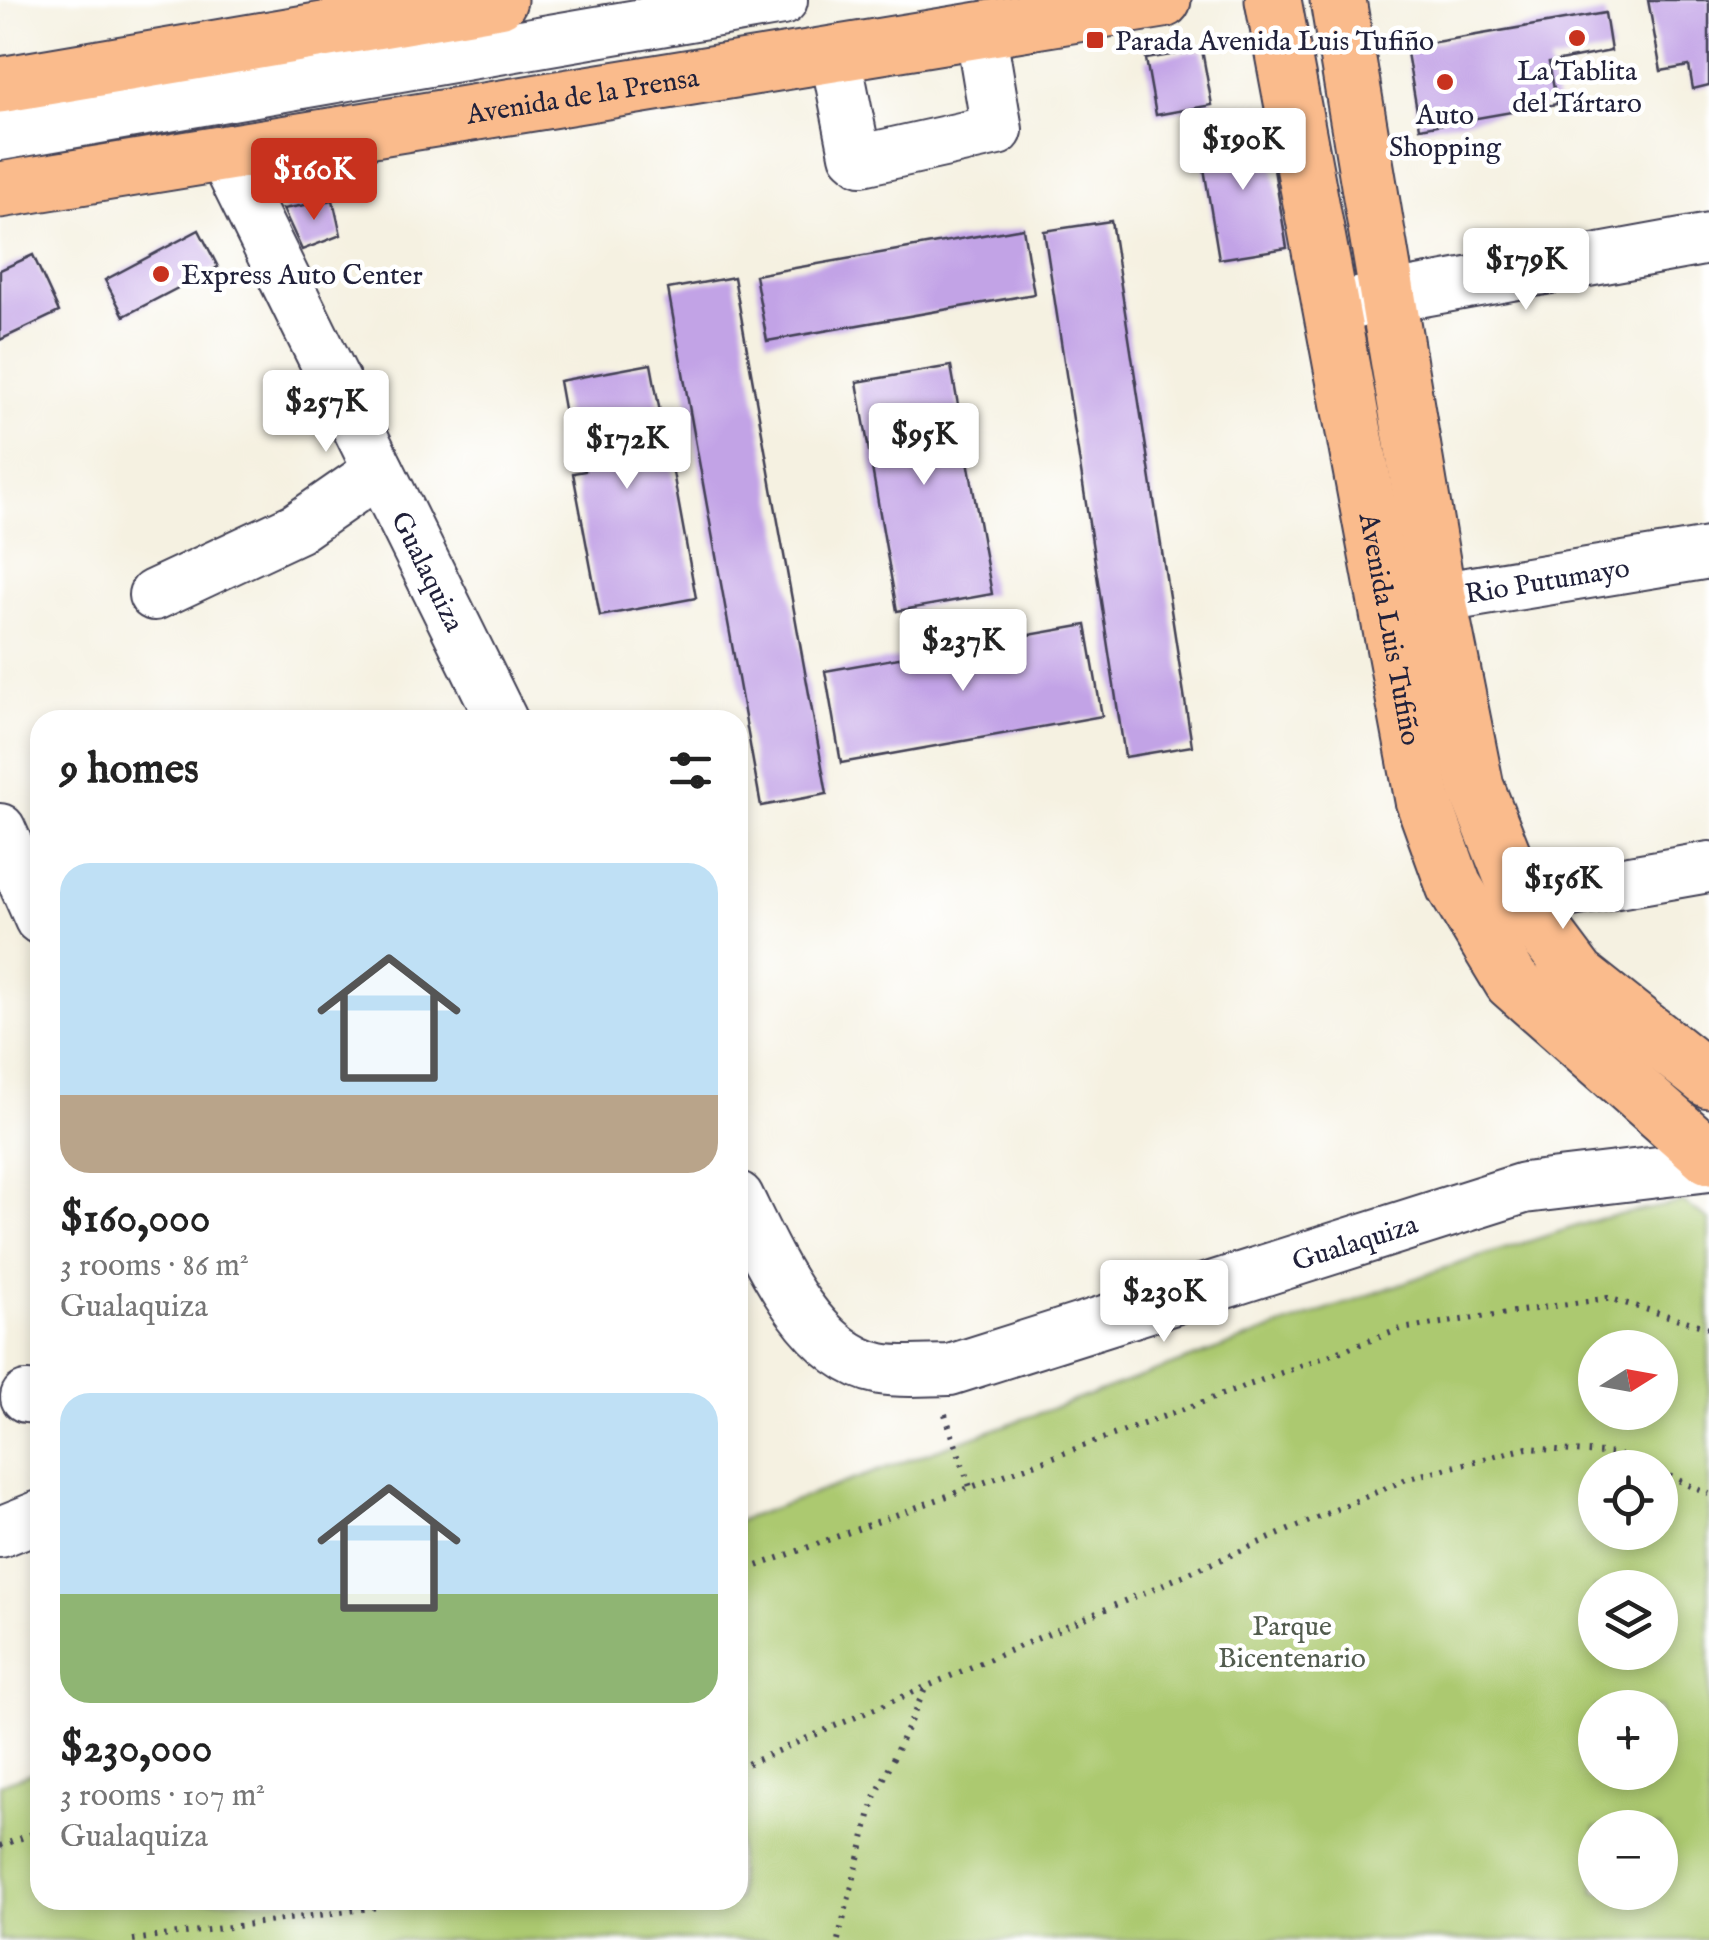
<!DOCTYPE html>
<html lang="en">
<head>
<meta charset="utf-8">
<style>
  :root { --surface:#fff; --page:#f2f2f2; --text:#222; --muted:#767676; --accent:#c8321e }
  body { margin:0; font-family:"IM FELL English",serif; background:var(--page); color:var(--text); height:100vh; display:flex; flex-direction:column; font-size:38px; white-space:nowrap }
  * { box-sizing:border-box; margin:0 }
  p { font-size:32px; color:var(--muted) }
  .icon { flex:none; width:55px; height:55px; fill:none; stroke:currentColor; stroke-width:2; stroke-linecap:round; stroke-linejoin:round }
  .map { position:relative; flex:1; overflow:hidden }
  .details { position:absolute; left:30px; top:710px; width:718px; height:1200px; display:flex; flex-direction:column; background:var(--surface); border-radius:30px; box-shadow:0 5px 15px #0003 }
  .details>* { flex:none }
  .needle { width:65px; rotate:79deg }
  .tools { position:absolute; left:1578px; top:1330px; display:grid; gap:20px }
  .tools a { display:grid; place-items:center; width:100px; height:100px; border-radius:50%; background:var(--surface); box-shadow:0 5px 15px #0003; font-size:50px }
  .price { position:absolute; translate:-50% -85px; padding:0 22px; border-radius:10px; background:#fff; color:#222; font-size:32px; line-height:65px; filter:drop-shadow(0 2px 5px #0008) }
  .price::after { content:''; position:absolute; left:50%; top:60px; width:30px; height:22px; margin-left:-15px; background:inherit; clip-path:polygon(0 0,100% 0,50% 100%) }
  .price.current { background:var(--accent); color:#fff }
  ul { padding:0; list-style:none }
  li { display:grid; align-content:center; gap:20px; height:530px; padding:0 30px }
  li span { display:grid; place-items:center; height:310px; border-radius:30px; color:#555 }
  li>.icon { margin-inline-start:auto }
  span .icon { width:180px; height:180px; fill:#fffc; stroke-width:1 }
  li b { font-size:42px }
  h2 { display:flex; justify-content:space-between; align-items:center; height:120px; padding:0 30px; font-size:42px }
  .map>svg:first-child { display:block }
</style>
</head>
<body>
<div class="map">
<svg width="1709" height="1940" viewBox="0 0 1709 1940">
  <rect width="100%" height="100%" fill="#fff"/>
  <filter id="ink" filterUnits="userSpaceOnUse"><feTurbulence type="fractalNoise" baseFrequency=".01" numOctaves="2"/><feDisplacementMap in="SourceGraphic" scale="20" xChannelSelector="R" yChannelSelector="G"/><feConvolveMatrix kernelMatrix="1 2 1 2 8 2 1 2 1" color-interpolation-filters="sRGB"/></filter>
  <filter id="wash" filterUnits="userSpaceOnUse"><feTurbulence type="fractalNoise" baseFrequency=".0048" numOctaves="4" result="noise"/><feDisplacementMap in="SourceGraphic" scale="40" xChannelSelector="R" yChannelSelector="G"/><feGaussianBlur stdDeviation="2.25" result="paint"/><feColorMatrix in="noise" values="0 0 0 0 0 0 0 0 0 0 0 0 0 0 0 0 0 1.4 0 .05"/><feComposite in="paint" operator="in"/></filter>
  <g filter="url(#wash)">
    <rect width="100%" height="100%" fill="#f5f1e1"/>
    <path fill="#acc970" stroke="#677656" stroke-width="2.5" fill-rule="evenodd" d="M1683,1202L1709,1220V1940H0V1784L40,1770V1900H738V1521L1442,1269L1599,1219ZM1595,1348H1660V1412H1595ZM1595,1468H1660V1532H1595ZM1595,1588H1660V1652H1595ZM1595,1708H1660V1772H1595ZM1595,1828H1660V1892H1595Z"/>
    <g id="blocks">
      <g fill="#c2a3e6">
        <path d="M1648,0H1709V85L1693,89L1689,66L1661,71Z"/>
        <path d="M1605,13L1611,51L1549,63L1557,104L1420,128L1406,47Z"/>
        <path d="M1202,50L1212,105L1156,115L1146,59Z"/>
        <path d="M1267,127L1287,248L1219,259L1199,138Z"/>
        <path d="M333,200L341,235L302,250L283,209Z"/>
        <path d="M1111,221L1192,746L1125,757L1044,231Z"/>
        <path d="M1023,228L1034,294L767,341L755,275Z"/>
        <path d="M199,230L218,267L124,316L105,280Z"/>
        <path d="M33,255L59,312L0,340V270Z"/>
        <path d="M734,277L827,794L761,806L668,289Z"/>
        <path d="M651,364L662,423L650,426L656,459L670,456L696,598L600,616L573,473L585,471L579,440L570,442L559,381Z"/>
        <path d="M951,366L992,594L897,611L857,382Z"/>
        <path d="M1086,625L1102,716L841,763L825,671Z"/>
      </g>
    </g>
  </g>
  <g filter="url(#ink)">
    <use href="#blocks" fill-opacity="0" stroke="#424154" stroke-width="2.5"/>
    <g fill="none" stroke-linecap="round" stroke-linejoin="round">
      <defs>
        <g id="minor">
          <path d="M835,53L855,154L862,160L997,130L980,28"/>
          <path d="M0,135L782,0"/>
          <path id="s1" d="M223,154L502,720"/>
          <path d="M1330,308L1709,239"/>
          <path d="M154,595L297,528L379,471"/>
          <path id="s2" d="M1401,604L1709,553"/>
          <path d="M0,829L40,919"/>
          <path d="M1521,900L1709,867"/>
          <path id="s3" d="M738,1197C766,1254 810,1356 880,1369C902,1373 927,1370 950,1370L1524,1188L1709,1166"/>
          <path d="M26,1397L40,1398"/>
          <path d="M0,1532L40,1516"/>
        </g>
        <g id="major">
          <path id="s4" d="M1273,0L1423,800L1454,886L1512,982L1709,1156"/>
          <path d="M1338,0L1438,597L1476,787L1521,900L1578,976L1709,1080"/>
          <path d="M0,85L499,0"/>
          <path id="s5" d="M0,190L1163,0"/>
        </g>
      </defs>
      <use href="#minor" stroke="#424154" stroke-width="54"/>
      <use href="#major" stroke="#424154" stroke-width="59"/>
      <g stroke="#424154" stroke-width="6" stroke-dasharray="2.5 8" stroke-linecap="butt">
        <path d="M945,1414L970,1487"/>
        <path d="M1660,1472L1709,1494"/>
        <path d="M738,1573L1401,1329L1608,1298L1709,1328"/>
        <path d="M738,1768L1409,1478L1527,1448L1618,1454L1649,1468"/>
        <path d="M0,1846L40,1831"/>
        <path d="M133,1940L378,1907L396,1900"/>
        <path d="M838,1940L874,1800L926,1687"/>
      </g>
      <use href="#minor" stroke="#fff" stroke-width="50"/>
      <use href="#major" stroke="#fabb8c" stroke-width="55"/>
    </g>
  </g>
  <g fill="#c8321e" stroke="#fff" stroke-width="4">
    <circle cx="1577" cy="38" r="10"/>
    <rect x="1085" y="30" width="20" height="20" rx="5"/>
    <circle cx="1445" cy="82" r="10"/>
    <circle cx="161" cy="274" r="10"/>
  </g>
  <g text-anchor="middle" stroke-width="9" stroke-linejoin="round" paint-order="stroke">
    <g font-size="28" fill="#22223b" stroke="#fff" text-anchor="start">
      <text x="1115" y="50">Parada Avenida Luis Tufiño</text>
      <text x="1577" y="80" text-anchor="middle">La Tablita<tspan x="1577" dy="32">del Tártaro</tspan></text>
      <text x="1445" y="124" text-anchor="middle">Auto<tspan x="1445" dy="32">Shopping</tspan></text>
      <text x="181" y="284">Express Auto Center</text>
    </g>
    <g font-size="28" fill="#22223b" stroke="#fff">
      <text dy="10" stroke="none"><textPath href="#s5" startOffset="590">Avenida de la Prensa</textPath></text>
      <text dy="10" stroke="none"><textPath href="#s1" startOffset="465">Gualaquiza</textPath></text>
      <text dy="10" stroke="none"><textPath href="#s2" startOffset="148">Rio Putumayo</textPath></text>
      <text dy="10" stroke="none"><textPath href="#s4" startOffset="640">Avenida Luis Tufiño</textPath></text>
      <text dy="10" stroke="none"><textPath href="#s3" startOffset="725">Gualaquiza</textPath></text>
    </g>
    <g font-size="28" fill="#525c4e" stroke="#fff">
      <text x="1292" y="1635">Parque<tspan x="1292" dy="32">Bicentenario</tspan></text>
    </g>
  </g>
</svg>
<div class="tools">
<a><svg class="needle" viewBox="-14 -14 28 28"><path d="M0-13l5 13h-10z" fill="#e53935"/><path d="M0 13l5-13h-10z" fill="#767676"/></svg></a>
<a><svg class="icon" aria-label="locate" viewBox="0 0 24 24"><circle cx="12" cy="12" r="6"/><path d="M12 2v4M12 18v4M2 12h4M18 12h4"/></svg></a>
<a><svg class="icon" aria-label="layers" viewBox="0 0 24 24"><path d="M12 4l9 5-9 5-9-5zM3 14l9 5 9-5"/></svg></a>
<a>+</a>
<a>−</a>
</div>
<b class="price" style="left:1243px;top:193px">$190K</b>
<b class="price current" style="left:314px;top:223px">$160K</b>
<b class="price" style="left:1526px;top:313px">$179K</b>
<b class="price" style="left:326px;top:455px">$257K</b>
<b class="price" style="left:924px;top:488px">$95K</b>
<b class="price" style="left:627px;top:492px">$172K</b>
<b class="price" style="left:963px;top:694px">$237K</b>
<b class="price" style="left:1563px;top:932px">$156K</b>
<b class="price" style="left:1164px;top:1345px">$230K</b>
<section class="details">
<h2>9 homes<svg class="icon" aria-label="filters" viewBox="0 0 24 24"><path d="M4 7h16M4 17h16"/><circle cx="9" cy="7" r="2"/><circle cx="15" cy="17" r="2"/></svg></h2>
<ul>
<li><span style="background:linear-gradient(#bfe0f5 75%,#b9a48a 0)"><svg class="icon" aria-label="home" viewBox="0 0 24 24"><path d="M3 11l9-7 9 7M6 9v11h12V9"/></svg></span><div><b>$160,000</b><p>3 rooms · 86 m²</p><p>Gualaquiza</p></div></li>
<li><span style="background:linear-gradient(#bfe0f5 65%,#8fb573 0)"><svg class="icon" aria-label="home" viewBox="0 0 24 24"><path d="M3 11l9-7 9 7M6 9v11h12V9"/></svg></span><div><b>$230,000</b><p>3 rooms · 107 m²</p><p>Gualaquiza</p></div></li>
</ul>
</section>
</div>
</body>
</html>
